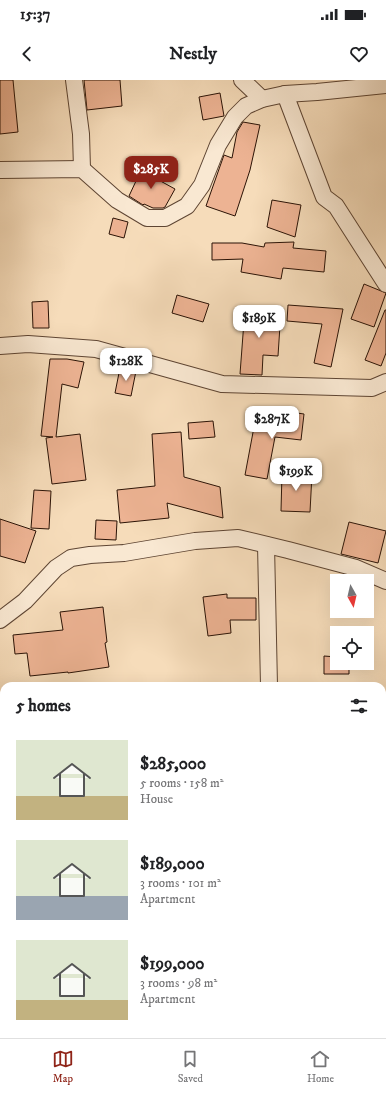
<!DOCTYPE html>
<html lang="en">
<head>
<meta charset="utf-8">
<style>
  :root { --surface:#fff; --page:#f2f2f2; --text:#202124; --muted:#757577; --line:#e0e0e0; --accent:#8f2418 }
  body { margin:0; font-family:"IM FELL DW Pica",serif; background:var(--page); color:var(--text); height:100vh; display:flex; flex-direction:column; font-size:15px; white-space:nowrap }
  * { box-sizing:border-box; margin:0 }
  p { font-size:13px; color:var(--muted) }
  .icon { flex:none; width:22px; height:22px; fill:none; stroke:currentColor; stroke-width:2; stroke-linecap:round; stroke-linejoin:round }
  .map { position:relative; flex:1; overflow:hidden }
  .panel { position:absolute; left:0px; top:602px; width:386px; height:356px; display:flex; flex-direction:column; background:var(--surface); border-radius:12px 12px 0 0; box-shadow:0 4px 16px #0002 }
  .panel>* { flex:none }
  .needle { width:26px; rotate:172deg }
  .fabs { position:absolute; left:330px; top:494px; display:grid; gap:8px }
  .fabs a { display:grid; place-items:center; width:44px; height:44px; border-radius:0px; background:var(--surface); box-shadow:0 4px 16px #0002; font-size:20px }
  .price { position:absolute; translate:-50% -34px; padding:0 9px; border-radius:8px; background:#fff; color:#222; font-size:13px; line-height:26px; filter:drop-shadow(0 1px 2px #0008) }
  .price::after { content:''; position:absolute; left:50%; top:24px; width:12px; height:9px; margin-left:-6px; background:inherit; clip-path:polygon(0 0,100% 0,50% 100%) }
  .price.selected { background:var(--accent); color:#fff }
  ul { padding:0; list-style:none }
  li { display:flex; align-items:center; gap:12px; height:100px; padding:0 16px }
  li span { display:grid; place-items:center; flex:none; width:112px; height:80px; border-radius:0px; color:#555 }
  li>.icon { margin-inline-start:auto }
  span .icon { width:48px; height:48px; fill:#fffc; stroke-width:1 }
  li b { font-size:17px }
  h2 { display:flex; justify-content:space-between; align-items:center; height:48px; padding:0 16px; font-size:17px }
  .status { display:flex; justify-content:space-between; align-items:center; height:28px; padding:0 20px; background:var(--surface); direction:ltr }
  .status svg { height:11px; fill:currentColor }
  header { display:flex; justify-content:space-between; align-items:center; height:52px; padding:0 16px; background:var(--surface); font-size:18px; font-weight:700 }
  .tab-bar { display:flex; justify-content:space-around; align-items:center; height:56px; border-top:1px solid var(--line); background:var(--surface); font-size:11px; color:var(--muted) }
  .tab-bar a { display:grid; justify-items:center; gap:2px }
  .tab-bar .selected { color:var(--accent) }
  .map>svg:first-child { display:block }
</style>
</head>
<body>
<div class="status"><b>15:37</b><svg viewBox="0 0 49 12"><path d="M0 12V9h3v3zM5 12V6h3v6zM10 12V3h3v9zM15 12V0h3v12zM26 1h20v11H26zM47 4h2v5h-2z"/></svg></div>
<header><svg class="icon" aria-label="back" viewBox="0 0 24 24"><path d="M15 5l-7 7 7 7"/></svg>Nestly<svg class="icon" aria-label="heart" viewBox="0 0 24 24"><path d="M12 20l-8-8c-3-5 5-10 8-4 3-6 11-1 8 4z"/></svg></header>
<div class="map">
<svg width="386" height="958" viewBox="0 0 386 958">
  <rect width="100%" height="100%" fill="#f6dcba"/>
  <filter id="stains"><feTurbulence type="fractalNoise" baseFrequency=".005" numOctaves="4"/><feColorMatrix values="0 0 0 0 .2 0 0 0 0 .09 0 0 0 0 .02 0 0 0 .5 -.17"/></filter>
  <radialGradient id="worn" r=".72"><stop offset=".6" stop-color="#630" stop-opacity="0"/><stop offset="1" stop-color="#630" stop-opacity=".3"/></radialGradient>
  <g fill="#edb393" stroke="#2b1306">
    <path d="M0,0H13L18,52L0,54Z"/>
    <path d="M84,0H120L122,26L87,30Z"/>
    <path d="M220,13L224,36L203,40L199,17Z"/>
    <path d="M243,42L260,45L250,90L235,136L206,126L224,75L232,78L237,52Z"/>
    <path d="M143,86L158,92L155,98L175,109L165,127L163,128H153L144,124L143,125L129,116Z"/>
    <path d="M272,120L301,125L295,157L267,147Z"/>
    <path d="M113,138L128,142L124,158L109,154Z"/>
    <path d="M294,162L293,168L326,171L324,192L283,188L281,199L241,192L243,179L212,180V163H242L264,167L265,163Z"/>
    <path d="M364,204L386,213L374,247L351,239Z"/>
    <path d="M177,215L209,224L203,242L172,233Z"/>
    <path d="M48,221L49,248H33L32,222Z"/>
    <path d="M288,225L343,229L331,287L314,283L322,244L287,241Z"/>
    <path d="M245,228L281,230L278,276L263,275L262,295L240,294Z"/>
    <path d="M385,230H386V273L381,286L365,280Z"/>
    <path d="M50,279H67L84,282L78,308L62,304L56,357L80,354L86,400L52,404L46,358L53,357L41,356Z"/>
    <path d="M120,288L136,291L131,316L115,313Z"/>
    <path d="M269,329L304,334L301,360L275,357L267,399L245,395L254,347L267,349Z"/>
    <path d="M213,341L215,357L189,359L188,343Z"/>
    <path d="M181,352L184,397L220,407L223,438L167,423L169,438L120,443L117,410L155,406L152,354Z"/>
    <path d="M282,393L312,394L310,432L281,431Z"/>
    <path d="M34,410L51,411L49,449L31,448Z"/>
    <path d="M0,439L36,451L25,483L0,476Z"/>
    <path d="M96,440L117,441L116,460L95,459Z"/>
    <path d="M349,442L386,451L378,483L341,474Z"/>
    <path d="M227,514V518H256V540H230L231,553L208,556L203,517Z"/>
    <path d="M103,527L107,562L105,563L109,587L68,593V592L30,596L27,573L15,574L13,555L63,550L60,532Z"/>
    <path d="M324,576L337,577V583H349V594H324Z"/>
  </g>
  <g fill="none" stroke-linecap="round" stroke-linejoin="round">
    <defs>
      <g id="minor">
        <path d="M74,0L81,54L82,89"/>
        <path d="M242,0L262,19"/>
        <path d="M285,14L324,117L336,126L386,204"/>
        <path d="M0,90L82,89L117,120L147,138H165L187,126L202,105L218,65L235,37L246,26L262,19L285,14L317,12L386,5"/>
        <path d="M0,266L28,264L96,269L222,304L372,308L386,302"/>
        <path d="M266,465L269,606"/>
        <path d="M0,540L25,521L56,488L71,478L90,475L124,473L195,461L238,458L288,470L356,488L386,501"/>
        <path d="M0,691L4,714"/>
        <path d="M35,954V958"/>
        <path d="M234,958V954"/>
      </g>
    </defs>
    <use href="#minor" stroke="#5e4533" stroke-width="18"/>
    <use href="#minor" stroke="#f9e8d2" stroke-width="16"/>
  </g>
  <rect width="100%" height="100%" filter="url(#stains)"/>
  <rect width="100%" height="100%" fill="url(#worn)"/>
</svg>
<div class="fabs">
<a><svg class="needle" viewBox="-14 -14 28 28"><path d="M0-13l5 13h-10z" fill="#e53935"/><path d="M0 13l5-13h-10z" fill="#757577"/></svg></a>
<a><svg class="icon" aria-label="locate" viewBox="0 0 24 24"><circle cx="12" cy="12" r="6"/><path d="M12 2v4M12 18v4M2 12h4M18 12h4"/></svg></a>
</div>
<b class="price selected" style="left:151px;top:110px">$285K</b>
<b class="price" style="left:259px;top:259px">$189K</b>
<b class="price" style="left:126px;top:302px">$128K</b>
<b class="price" style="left:272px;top:360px">$287K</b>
<b class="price" style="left:296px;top:412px">$199K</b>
<section class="panel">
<h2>5 homes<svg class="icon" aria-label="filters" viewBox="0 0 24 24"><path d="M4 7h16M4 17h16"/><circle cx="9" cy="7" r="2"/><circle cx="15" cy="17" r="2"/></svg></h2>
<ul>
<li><span style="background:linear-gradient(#dfe7d0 70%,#c2b280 0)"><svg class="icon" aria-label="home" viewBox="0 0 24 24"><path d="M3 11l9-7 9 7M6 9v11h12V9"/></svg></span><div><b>$285,000</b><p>5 rooms · 158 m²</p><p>House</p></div></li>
<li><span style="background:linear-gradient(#dfe7d0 70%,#9aa5b1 0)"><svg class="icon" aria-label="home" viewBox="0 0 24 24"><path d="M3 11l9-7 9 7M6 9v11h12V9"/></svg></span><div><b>$189,000</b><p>3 rooms · 101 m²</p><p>Apartment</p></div></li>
<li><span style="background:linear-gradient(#dfe7d0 75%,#c2b280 0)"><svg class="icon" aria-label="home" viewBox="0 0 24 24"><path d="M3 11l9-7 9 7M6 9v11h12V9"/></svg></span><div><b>$199,000</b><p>3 rooms · 98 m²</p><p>Apartment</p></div></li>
</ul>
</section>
</div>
<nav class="tab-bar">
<a class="selected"><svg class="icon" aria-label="map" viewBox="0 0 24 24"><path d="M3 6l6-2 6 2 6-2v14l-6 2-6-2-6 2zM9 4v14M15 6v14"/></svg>Map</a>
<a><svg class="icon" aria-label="saved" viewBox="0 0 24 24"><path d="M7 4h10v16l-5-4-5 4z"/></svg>Saved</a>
<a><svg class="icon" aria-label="home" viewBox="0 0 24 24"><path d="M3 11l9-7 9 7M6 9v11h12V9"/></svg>Home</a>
</nav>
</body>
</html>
